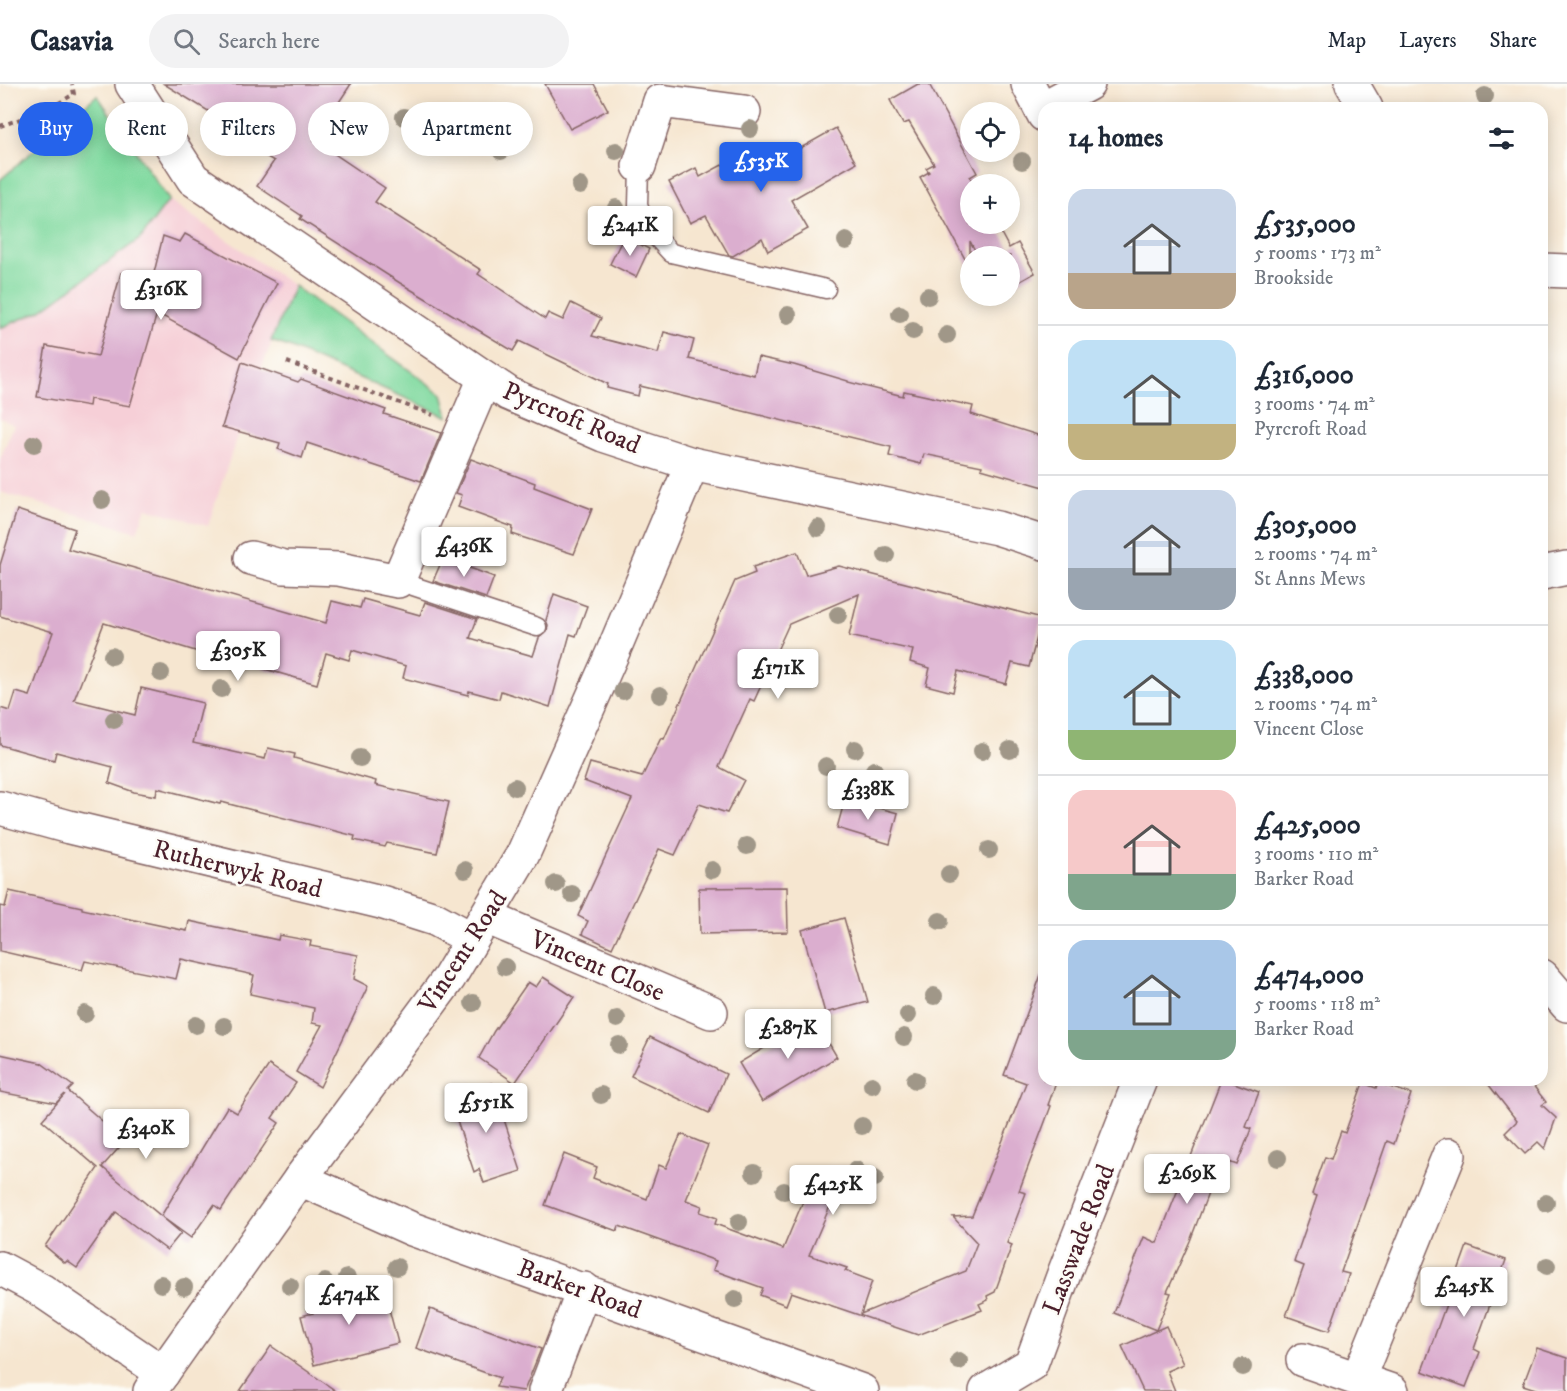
<!DOCTYPE html>
<html lang="en">
<head>
<meta charset="utf-8">
<style>
  :root { --surface:#fff; --page:#f2f2f3; --text:#1f2937; --muted:#747a83; --line:#e0e1e3; --accent:#2563eb }
  body { margin:0; font-family:"IM FELL DW Pica",serif; background:var(--page); color:var(--text); height:100vh; display:flex; flex-direction:column; font-size:22px; white-space:nowrap }
  * { box-sizing:border-box; margin:0 }
  p { font-size:20px; color:var(--muted) }
  .icon { flex:none; width:33px; height:33px; fill:none; stroke:currentColor; stroke-width:2; stroke-linecap:round; stroke-linejoin:round }
  .map { position:relative; flex:1; overflow:hidden }
  .side { position:absolute; left:1038px; top:18px; width:510px; height:984px; display:flex; flex-direction:column; background:var(--surface); border-radius:18px; box-shadow:0 3px 15px #0003 }
  .side>* { flex:none }
  .guide { position:absolute; left:18px; top:18px; width:570px; height:54px; display:flex; gap:12px }
  .controls { position:absolute; left:960px; top:18px; display:grid; gap:12px }
  .controls a { display:grid; place-items:center; width:60px; height:60px; border-radius:50%; background:var(--surface); box-shadow:0 3px 15px #0003; font-size:30px }
  .price { position:absolute; translate:-50% -51px; padding:0 14px; border-radius:6px; background:#fff; color:#222; font-size:20px; line-height:39px; filter:drop-shadow(0 2px 3px #0008) }
  .price::after { content:''; position:absolute; left:50%; top:36px; width:18px; height:14px; margin-left:-9px; background:inherit; clip-path:polygon(0 0,100% 0,50% 100%) }
  .price.active { background:var(--accent); color:#fff }
  ul { padding:0; list-style:none }
  li { display:flex; align-items:center; gap:18px; height:150px; padding:0 30px }
  li+li { border-top:2px solid var(--line) }
  li span { display:grid; place-items:center; flex:none; width:168px; height:120px; border-radius:18px; color:#555 }
  li>.icon { margin-inline-start:auto }
  span .icon { width:72px; height:72px; fill:#fffc; stroke-width:1 }
  li b { font-size:26px }
  h2 { display:flex; justify-content:space-between; align-items:center; height:72px; padding:0 30px; font-size:26px }
  .chip { padding:0 21px; border-radius:27px; background:var(--surface); box-shadow:0 3px 15px #0003; font-size:21px; line-height:54px }
  .chip.active { background:var(--accent); color:#fff }
  header { display:flex; align-items:center; gap:36px; box-sizing:border-box; height:84px; padding:0 30px; background:var(--surface); border-bottom:2px solid var(--line) }
  header strong { font-size:28px }
  nav { display:flex; gap:33px; margin-inline-start:auto; font-size:21px }
  .search { width:420px; height:54px; background:var(--page); display:flex; align-items:center; gap:15px; box-sizing:border-box; padding:0 21px; border-radius:33px; color:var(--muted); font-size:22px }
  .map>svg:first-child { display:block }
</style>
</head>
<body>
<header>
<strong>Casavia</strong>
<div class="search"><svg class="icon" aria-label="search" viewBox="0 0 24 24"><circle cx="10" cy="10" r="6"/><path d="M15 15l6 6"/></svg>Search here</div>
<nav><a>Map</a><a>Layers</a><a>Share</a></nav>
</header>
<div class="map">
<svg width="1567" height="1307" viewBox="0 0 1567 1307">
  <rect width="100%" height="100%" fill="#fdfcf7"/>
  <filter id="ink" filterUnits="userSpaceOnUse"><feTurbulence type="fractalNoise" baseFrequency=".0167" numOctaves="2"/><feDisplacementMap in="SourceGraphic" scale="12" xChannelSelector="R" yChannelSelector="G"/><feConvolveMatrix kernelMatrix="1 2 1 2 8 2 1 2 1" color-interpolation-filters="sRGB"/></filter>
  <filter id="wash" filterUnits="userSpaceOnUse"><feTurbulence type="fractalNoise" baseFrequency=".008" numOctaves="4" result="noise"/><feDisplacementMap in="SourceGraphic" scale="24" xChannelSelector="R" yChannelSelector="G"/><feGaussianBlur stdDeviation="1.35" result="paint"/><feColorMatrix in="noise" values="0 0 0 0 0 0 0 0 0 0 0 0 0 0 0 0 0 1.4 0 .05"/><feComposite in="paint" operator="in"/></filter>
  <g filter="url(#wash)">
    <rect width="100%" height="100%" fill="#f6e6d0"/>
    <path fill="#f6cfd7" d="M169,116L294,202L248,318L208,442L146,424L137,448L0,408V375L14,341L0,334V244L40,227L141,154Z"/>
    <g fill="#7fd99f" stroke="#647c65" stroke-width="1.5">
      <path d="M97,11L169,116L141,154L40,227L0,244V96Z"/>
      <path d="M294,202L442,310L448,333L289,263L271,257Z"/>
    </g>
    <g id="blocks">
      <g fill="#dbaecf">
        <path d="M164,0H351L314,56L385,104L375,118L481,186L478,190L545,235L548,229L563,236L571,219L601,234L592,252L658,269L664,248L694,256L689,275L754,291L758,273L794,281L848,297V298L903,312L904,307L973,322L971,330L1044,353V403L981,385L982,382L924,370L921,380L889,372L891,363L640,302L638,312L607,304L608,300L519,257L513,267L400,199L300,135L302,132L257,102L274,77L223,47L228,39Z"/>
        <path d="M545,0H594L608,26L570,45Z"/>
        <path d="M918,0H929L977,89L970,93L974,100H970V140H996L1009,164L1018,159L1035,189L1010,203V172H978L970,157V184L920,93L929,88L926,84L934,80L909,38L903,40L890,16Z"/>
        <path d="M836,44L856,79L791,116L808,145L768,167L762,154L733,172L729,171L706,131L690,139L669,98L696,84L700,93L735,74L741,86L772,69L776,78Z"/>
        <path d="M185,150L277,199L239,274L157,229L130,322L90,315L89,322L37,313L46,262L98,272L121,189L152,197L163,152L180,158Z"/>
        <path d="M624,152L649,165L636,193L610,180Z"/>
        <path d="M242,278L298,298L301,295L386,326L384,330L441,349L421,397L307,359L302,374L278,365L280,359L222,343Z"/>
        <path d="M471,375L535,399L534,403L592,425L574,470L512,450L513,443L458,423L462,411L456,409Z"/>
        <path d="M17,426L75,445L68,465L326,539L332,517L360,524L363,515L420,531L425,518L477,535L470,554L533,572L539,554L547,547L548,541L546,536L554,510L587,522L576,552L570,550L550,623L501,607L499,615L469,607L468,611L403,594L406,582L352,566L349,576L326,569L317,600L216,571L215,573L104,539L74,616L135,631L141,604L203,619L193,659L265,675L268,664L295,670L294,674L376,697L375,701L449,718L437,769L387,759L385,763L354,756L355,752L221,718L220,720L157,704L156,712L134,708L109,699L113,683L56,668L54,676L0,661V624L10,627L16,608L30,612L53,548L0,532V481Z"/>
        <path d="M797,468L806,491L839,482L1042,534L1029,583L1012,579L1006,600L958,587L953,608L926,601L930,584L910,578L913,566L849,552L859,510L789,540L754,617L750,615L719,683L744,696L727,729L699,720L675,771L659,765L612,864L582,850L588,837L578,832L632,715L584,697L590,679L642,693L661,654L664,655L735,497L755,489L753,483Z"/>
        <path d="M443,474L494,493L486,514L433,497Z"/>
        <path d="M845,715L898,729L890,760L837,744Z"/>
        <path d="M787,803L788,848L700,850L699,804Z"/>
        <path d="M9,807L82,823V825L187,847L189,837L278,856L279,851L311,857L310,862L358,871L354,895L368,902L320,1003L296,988L322,941L312,939L314,924L250,910L254,891L181,875L176,895L85,877L82,886L0,867V822L5,823Z"/>
        <path d="M844,834L868,918L825,929L802,846Z"/>
        <path d="M1041,891L1044,892V996H1057L1048,1021L1051,1022L1019,1107L1026,1109L1007,1159L1012,1161L995,1208L987,1212L988,1216L979,1220L982,1226L918,1251L791,1208L786,1221L760,1211L763,1204L713,1186L716,1177L619,1142L617,1147L545,1121L564,1070L597,1083L593,1094L647,1115L659,1081L666,1084L681,1050L708,1061L686,1116L702,1122L700,1128L717,1134L715,1140L783,1165L809,1103L834,1113L809,1171L847,1184L845,1187L872,1197L861,1230L966,1187L977,1159L953,1133L972,1132L1026,999L1004,991Z"/>
        <path d="M543,893L574,913L515,999L479,974L494,947L528,898L536,903Z"/>
        <path d="M814,934L837,973L762,1018L739,979Z"/>
        <path d="M650,953L726,990L709,1029L631,992Z"/>
        <path d="M0,970L41,979L73,1002L68,1007L125,1057L102,1083L161,1132L227,1023L237,1029L269,981L296,999L272,1034L279,1039L221,1126L214,1121L191,1154L162,1133L181,1149L167,1166L116,1128L77,1184L67,1177L65,1179L45,1162L98,1084L42,1036L65,1010L56,1019L0,1008Z"/>
        <path d="M1221,996H1226L1259,1008L1246,1043L1251,1045L1237,1081L1221,1075L1190,1157L1167,1208L1171,1209L1156,1246L1114,1229L1144,1153L1157,1159Z"/>
        <path d="M1485,996H1529L1546,1018L1542,1021L1556,1034L1545,1065L1538,1058L1525,1070L1505,1049L1517,1037Z"/>
        <path d="M492,999L521,1087L484,1099L479,1085L474,1088L455,1031L458,1030L452,1013Z"/>
        <path d="M1363,999L1376,1004L1378,999L1411,1010L1394,1060L1387,1057L1341,1188L1349,1190L1329,1247L1286,1232L1304,1182L1294,1178L1317,1112L1312,1110L1325,1073L1331,1075L1341,1047L1345,1049Z"/>
        <path d="M1467,1162L1506,1176L1474,1265L1480,1268L1466,1303L1422,1287Z"/>
        <path d="M370,1206V1209L384,1206L398,1259L314,1281L301,1232L313,1229L311,1222Z"/>
        <path d="M430,1225L541,1265L524,1307L496,1303L500,1294L416,1264Z"/>
        <path d="M1166,1242L1183,1280L1167,1287L1175,1307H1143L1122,1262Z"/>
        <path d="M271,1262L336,1307H240Z"/>
        <path d="M1537,1264L1567,1274V1307H1542L1523,1301Z"/>
      </g>
    </g>
  </g>
  <g filter="url(#ink)">
    <use href="#blocks" fill-opacity="0" stroke="#866565" stroke-width="1.5"/>
    <g fill="none" stroke-linecap="round" stroke-linejoin="round">
      <defs>
        <g id="service">
          <path d="M639,82L638,122L648,144L671,169L826,205"/>
          <path d="M398,497L537,543"/>
        </g>
        <g id="minor">
          <path d="M1352,0L1366,24"/>
          <path d="M1041,25L1088,0"/>
          <path d="M639,82L660,17L744,28"/>
          <path d="M1542,186L1567,187"/>
          <path d="M251,474L284,483L339,485L398,497L485,294"/>
          <path d="M1542,489L1567,484"/>
          <path d="M0,724L69,743L381,818L435,835L472,855"/>
          <path d="M486,833L711,928"/>
          <path d="M300,1095L412,1145L862,1307"/>
          <path d="M0,1184L41,1206L163,1289"/>
          <path d="M1303,1276L1392,1307"/>
          <path d="M1358,1295L1449,1071"/>
          <path d="M150,1307L300,1095L449,894L523,770L612,570L692,380"/>
          <path d="M545,1307L584,1205"/>
          <path d="M986,1307L1031,1280L1065,1187L1140,996"/>
        </g>
        <path id="tertiary" d="M132,0L193,95L509,310L603,351L692,380L997,444L1044,459"/>
        <g id="primary">
          <path d="M1028,0L1044,31"/>
          <path d="M1542,892L1567,921"/>
        </g>
      </defs>
      <use href="#service" stroke="#866565" stroke-width="21"/>
      <use href="#minor" stroke="#866565" stroke-width="36"/>
      <use href="#tertiary" stroke="#866565" stroke-width="36"/>
      <use href="#primary" stroke="#866565" stroke-width="36"/>
      <g stroke="#866565" stroke-width="4" stroke-dasharray="4.5 4.5" stroke-linecap="butt">
        <path d="M0,42L47,26L74,10L72,0"/>
        <path d="M287,278L433,331"/>
      </g>
      <use href="#service" stroke="#fff" stroke-width="18"/>
      <use href="#minor" stroke="#fff" stroke-width="33"/>
      <use href="#tertiary" stroke="#fff" stroke-width="33"/>
      <use href="#primary" stroke="#fff" stroke-width="33"/>
    </g>
    <g fill="#a09788">
      <circle cx="1485" cy="12" r="9"/>
      <circle cx="404" cy="33" r="9"/>
      <circle cx="750" cy="45" r="9"/>
      <circle cx="479" cy="60" r="9"/>
      <circle cx="501" cy="67" r="9"/>
      <circle cx="616" cy="67" r="9"/>
      <circle cx="1022" cy="77" r="9"/>
      <circle cx="580" cy="102" r="9"/>
      <circle cx="616" cy="124" r="9"/>
      <circle cx="846" cy="157" r="9"/>
      <circle cx="928" cy="212" r="9"/>
      <circle cx="900" cy="230" r="9"/>
      <circle cx="788" cy="231" r="9"/>
      <circle cx="913" cy="247" r="9"/>
      <circle cx="947" cy="251" r="9"/>
      <circle cx="34" cy="360" r="9"/>
      <circle cx="102" cy="416" r="9"/>
      <circle cx="818" cy="444" r="9"/>
      <circle cx="886" cy="471" r="9"/>
      <circle cx="838" cy="531" r="9"/>
      <circle cx="112" cy="572" r="9"/>
      <circle cx="161" cy="589" r="9"/>
      <circle cx="221" cy="605" r="9"/>
      <circle cx="623" cy="607" r="9"/>
      <circle cx="660" cy="611" r="9"/>
      <circle cx="114" cy="636" r="9"/>
      <circle cx="855" cy="665" r="9"/>
      <circle cx="1010" cy="666" r="9"/>
      <circle cx="982" cy="667" r="9"/>
      <circle cx="360" cy="674" r="9"/>
      <circle cx="826" cy="682" r="9"/>
      <circle cx="874" cy="686" r="9"/>
      <circle cx="515" cy="703" r="9"/>
      <circle cx="747" cy="762" r="9"/>
      <circle cx="989" cy="766" r="9"/>
      <circle cx="465" cy="786" r="9"/>
      <circle cx="712" cy="786" r="9"/>
      <circle cx="949" cy="790" r="9"/>
      <circle cx="556" cy="800" r="9"/>
      <circle cx="572" cy="810" r="9"/>
      <circle cx="940" cy="837" r="9"/>
      <circle cx="505" cy="883" r="9"/>
      <circle cx="934" cy="912" r="9"/>
      <circle cx="473" cy="919" r="9"/>
      <circle cx="85" cy="930" r="9"/>
      <circle cx="908" cy="931" r="9"/>
      <circle cx="617" cy="935" r="9"/>
      <circle cx="773" cy="940" r="9"/>
      <circle cx="196" cy="941" r="9"/>
      <circle cx="224" cy="942" r="9"/>
      <circle cx="904" cy="953" r="9"/>
      <circle cx="619" cy="961" r="9"/>
      <circle cx="915" cy="996" r="9"/>
      <circle cx="872" cy="1001" r="9"/>
      <circle cx="601" cy="1011" r="9"/>
      <circle cx="862" cy="1042" r="9"/>
      <circle cx="1278" cy="1074" r="9"/>
      <circle cx="856" cy="1086" r="9"/>
      <circle cx="754" cy="1089" r="9"/>
      <circle cx="875" cy="1094" r="9"/>
      <circle cx="784" cy="1107" r="9"/>
      <circle cx="1546" cy="1119" r="9"/>
      <circle cx="739" cy="1138" r="9"/>
      <circle cx="1547" cy="1182" r="9"/>
      <circle cx="397" cy="1183" r="9"/>
      <circle cx="347" cy="1194" r="9"/>
      <circle cx="325" cy="1198" r="9"/>
      <circle cx="161" cy="1200" r="9"/>
      <circle cx="290" cy="1202" r="9"/>
      <circle cx="184" cy="1203" r="9"/>
      <circle cx="735" cy="1215" r="9"/>
      <circle cx="959" cy="1277" r="9"/>
      <circle cx="1243" cy="1283" r="9"/>
    </g>
  </g>
  <g text-anchor="middle" stroke-width="5" stroke-linejoin="round" paint-order="stroke">
    <g font-size="26" fill="#4a1f2b" stroke="#fdfcf7">
      <text transform="translate(572 333) rotate(23)" y="9">Pyrcroft Road</text>
      <text transform="translate(238 784) rotate(14)" y="9">Rutherwyk Road</text>
      <text transform="translate(462 867) rotate(-57)" y="9">Vincent Road</text>
      <text transform="translate(598 881) rotate(23)" y="9">Vincent Close</text>
      <text transform="translate(1078 1155) rotate(-69)" y="9">Lasswade Road</text>
      <text transform="translate(580 1204) rotate(20)" y="9">Barker Road</text>
    </g>
  </g>
</svg>
<div class="controls">
<a><svg class="icon" aria-label="locate" viewBox="0 0 24 24"><circle cx="12" cy="12" r="6"/><path d="M12 2v4M12 18v4M2 12h4M18 12h4"/></svg></a>
<a>+</a>
<a>−</a>
</div>
<b class="price active" style="left:761px;top:109px">£535K</b>
<b class="price" style="left:630px;top:173px">£241K</b>
<b class="price" style="left:161px;top:237px">£316K</b>
<b class="price" style="left:464px;top:494px">£436K</b>
<b class="price" style="left:238px;top:598px">£305K</b>
<b class="price" style="left:778px;top:616px">£171K</b>
<b class="price" style="left:868px;top:737px">£338K</b>
<b class="price" style="left:788px;top:976px">£287K</b>
<b class="price" style="left:486px;top:1050px">£551K</b>
<b class="price" style="left:146px;top:1076px">£340K</b>
<b class="price" style="left:1187px;top:1121px">£269K</b>
<b class="price" style="left:833px;top:1132px">£425K</b>
<b class="price" style="left:1464px;top:1234px">£245K</b>
<b class="price" style="left:349px;top:1242px">£474K</b>
<div class="guide">
<a class="chip active">Buy</a>
<a class="chip">Rent</a>
<a class="chip">Filters</a>
<a class="chip">New</a>
<a class="chip">Apartment</a>
</div>
<section class="side">
<h2>14 homes<svg class="icon" aria-label="filters" viewBox="0 0 24 24"><path d="M4 7h16M4 17h16"/><circle cx="9" cy="7" r="2"/><circle cx="15" cy="17" r="2"/></svg></h2>
<ul>
<li><span style="background:linear-gradient(#c9d6e8 70%,#b9a48a 0)"><svg class="icon" aria-label="home" viewBox="0 0 24 24"><path d="M3 11l9-7 9 7M6 9v11h12V9"/></svg></span><div><b>£535,000</b><p>5 rooms · 173 m²</p><p>Brookside</p></div></li>
<li><span style="background:linear-gradient(#bfe0f5 70%,#c2b280 0)"><svg class="icon" aria-label="home" viewBox="0 0 24 24"><path d="M3 11l9-7 9 7M6 9v11h12V9"/></svg></span><div><b>£316,000</b><p>3 rooms · 74 m²</p><p>Pyrcroft Road</p></div></li>
<li><span style="background:linear-gradient(#c9d6e8 65%,#9aa5b1 0)"><svg class="icon" aria-label="home" viewBox="0 0 24 24"><path d="M3 11l9-7 9 7M6 9v11h12V9"/></svg></span><div><b>£305,000</b><p>2 rooms · 74 m²</p><p>St Anns Mews</p></div></li>
<li><span style="background:linear-gradient(#bfe0f5 75%,#8fb573 0)"><svg class="icon" aria-label="home" viewBox="0 0 24 24"><path d="M3 11l9-7 9 7M6 9v11h12V9"/></svg></span><div><b>£338,000</b><p>2 rooms · 74 m²</p><p>Vincent Close</p></div></li>
<li><span style="background:linear-gradient(#f6c9c9 70%,#7fa58c 0)"><svg class="icon" aria-label="home" viewBox="0 0 24 24"><path d="M3 11l9-7 9 7M6 9v11h12V9"/></svg></span><div><b>£425,000</b><p>3 rooms · 110 m²</p><p>Barker Road</p></div></li>
<li><span style="background:linear-gradient(#a9c7e8 75%,#7fa58c 0)"><svg class="icon" aria-label="home" viewBox="0 0 24 24"><path d="M3 11l9-7 9 7M6 9v11h12V9"/></svg></span><div><b>£474,000</b><p>5 rooms · 118 m²</p><p>Barker Road</p></div></li>
</ul>
</section>
</div>
</body>
</html>
